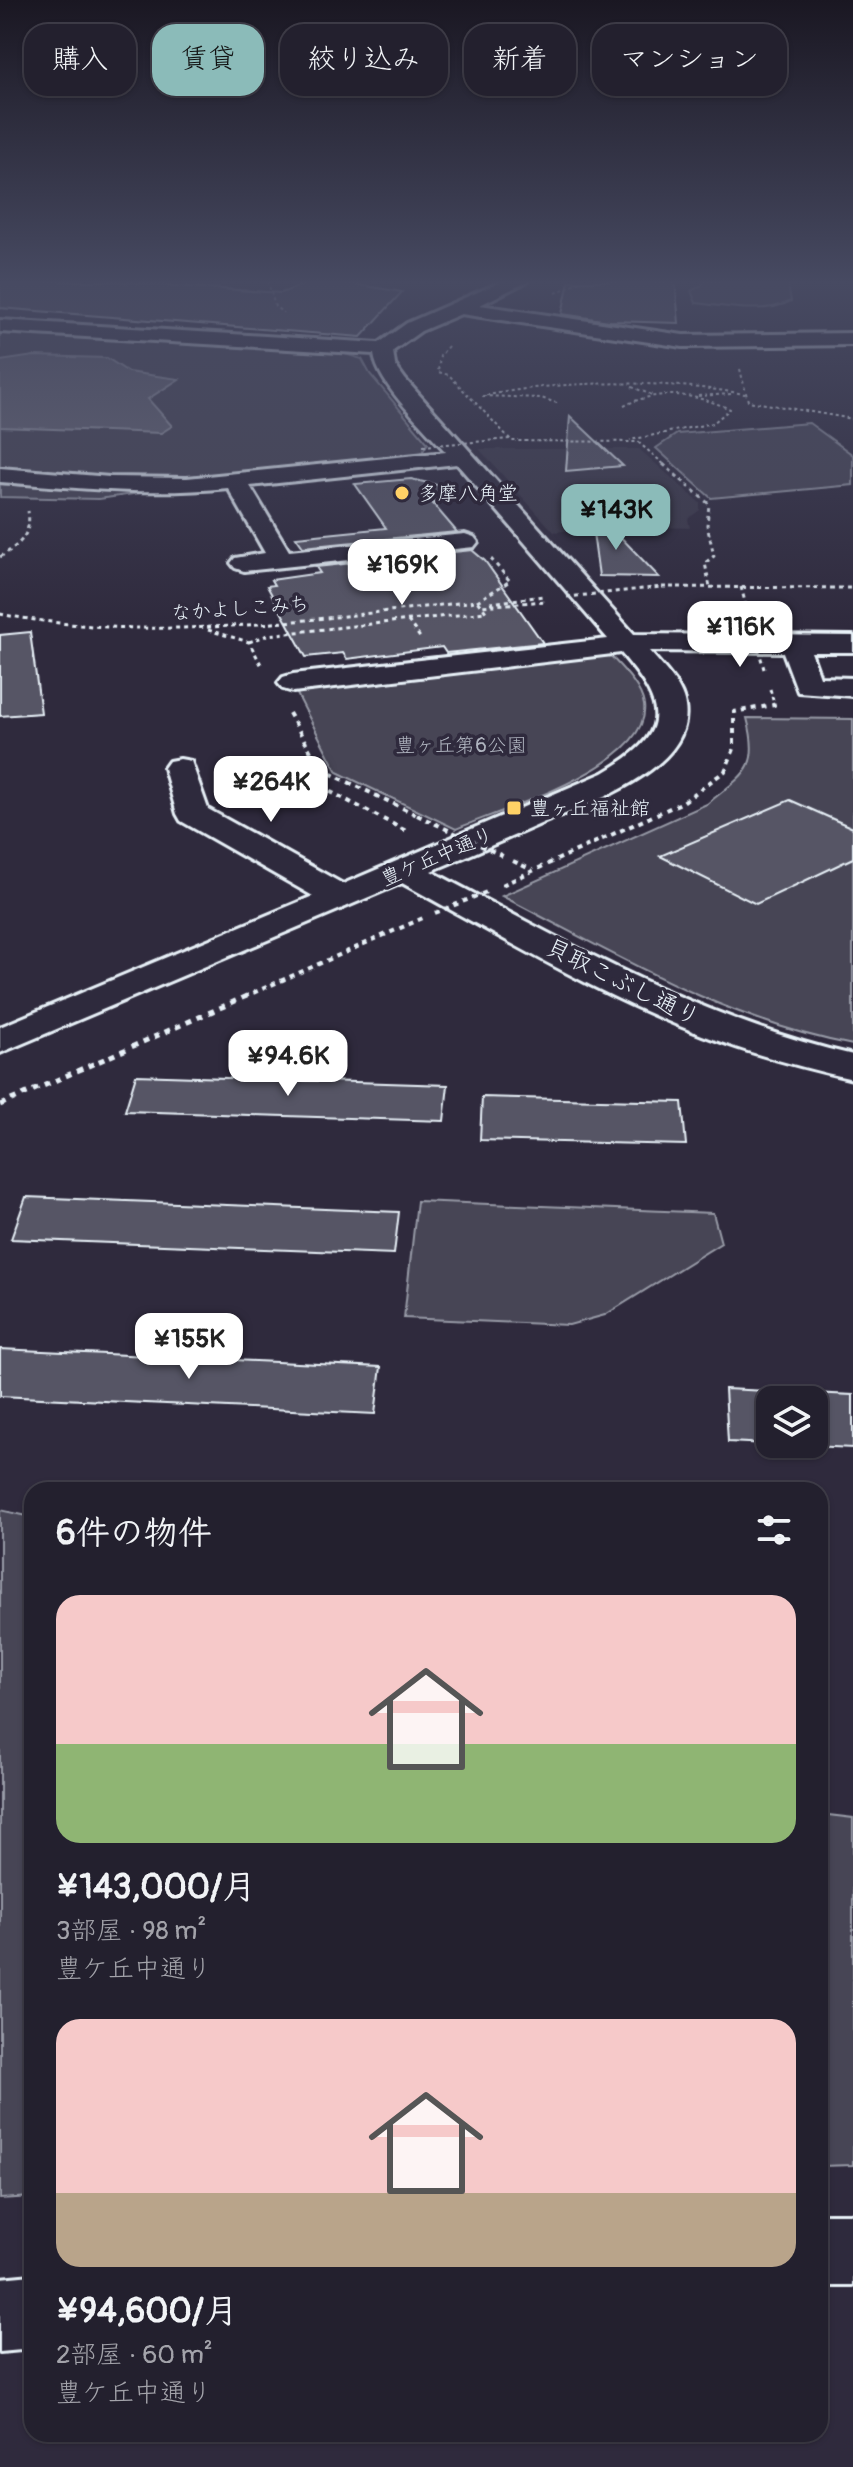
<!DOCTYPE html>
<html lang="ja">
<head>
<meta charset="utf-8">
<style>
  :root { --surface:#23202e; --page:#2b2836; --text:#f1f3f6; --muted:#a3a3aa; --line:#403e4a; --accent:#8bbbb9 }
  body { margin:0; font-family:Pangolin,"Klee One",sans-serif; background:var(--page); color:var(--text); height:100vh; display:flex; flex-direction:column; font-size:30px; white-space:nowrap }
  * { box-sizing:border-box; margin:0 }
  p { font-size:26px; color:var(--muted) }
  .icon { flex:none; width:44px; height:44px; fill:none; stroke:currentColor; stroke-width:2; stroke-linecap:round; stroke-linejoin:round }
  .map { position:relative; flex:1; overflow:hidden }
  .panel { position:absolute; left:24px; top:1482px; width:804px; height:960px; display:flex; flex-direction:column; background:var(--surface); border-radius:24px; box-shadow:0 2px 6px #0004,0 0 0 2px var(--line) }
  .panel>* { flex:none }
  .guide { position:absolute; left:24px; top:24px; width:806px; height:72px; display:flex; gap:16px }
  .tools { position:absolute; left:756px; top:1386px; display:grid; gap:16px }
  .tools a { display:grid; place-items:center; width:72px; height:72px; border-radius:16px; background:var(--surface); box-shadow:0 2px 6px #0004,0 0 0 2px var(--line); font-size:40px }
  .price { position:absolute; translate:-50% -68px; padding:0 18px; border-radius:16px; background:#fff; color:#222; font-size:26px; line-height:52px; filter:drop-shadow(0 2px 4px #0008) }
  .price::after { content:''; position:absolute; left:50%; top:48px; width:24px; height:18px; margin-left:-12px; background:inherit; clip-path:polygon(0 0,100% 0,50% 100%) }
  .price.on { background:var(--accent); color:#111 }
  ul { padding:0; list-style:none }
  li { display:grid; align-content:center; gap:16px; height:424px; padding:0 32px }
  li span { display:grid; place-items:center; height:248px; border-radius:24px; color:#555 }
  li>.icon { margin-inline-start:auto }
  span .icon { width:144px; height:144px; fill:#fffc; stroke-width:1 }
  li b { font-size:34px }
  h2 { display:flex; justify-content:space-between; align-items:center; height:96px; padding:0 32px; font-size:34px }
  .pill { padding:0 28px; border-radius:24px; background:var(--surface); box-shadow:0 2px 6px #0004,0 0 0 2px var(--line); font-size:28px; line-height:72px }
  .pill.on { background:var(--accent); color:#111 }
  .map>svg:first-child { display:block }
</style>
</head>
<body>
<div class="map">
<svg width="853" height="2467" viewBox="0 0 853 2467">
  <rect width="100%" height="100%" fill="#2f2a3d"/>
  <filter id="ink" filterUnits="userSpaceOnUse"><feTurbulence type="fractalNoise" baseFrequency=".0125" numOctaves="2"/><feDisplacementMap in="SourceGraphic" scale="16" xChannelSelector="R" yChannelSelector="G"/><feConvolveMatrix kernelMatrix="1 2 1 2 8 2 1 2 1" color-interpolation-filters="sRGB"/></filter>
  <g filter="url(#ink)">
    <path fill="#3b3749" d="M479,449H639L700,503V510L688,519L690,528L618,526L554,532Z"/>
    <g fill="#464455" stroke="#979aa6" stroke-width="2">
      <path d="M703,281H787L791,301C765,315 724,306 696,303L691,291L702,285Z"/>
      <path d="M0,332L345,354L362,359L370,374L428,443L421,454L187,477H125L0,467Z"/>
      <path d="M809,423L853,455V485L711,498L656,448L677,434Z"/>
      <path d="M0,484L140,493L99,499L0,497Z"/>
      <path d="M609,654C621,667 641,686 644,705C652,765 500,810 456,829L337,772L297,694L309,688Z"/>
      <path d="M747,718L853,719V1045C726,1021 616,955 502,896L707,804C745,773 761,769 747,718Z"/>
      <path d="M417,1201L713,1213L721,1243L605,1315L569,1325L404,1318Z"/>
      <path d="M0,1510L32,1517V2197L0,2199Z"/>
      <path d="M820,1814L853,1818V2165L820,2166Z"/>
    </g>
    <path fill="#696978" stroke="#9c9fab" stroke-width="2" d="M34,356L107,358L128,372L179,379L148,399L172,426L161,433L0,427V361Z"/>
    <g fill="#575565" stroke="#e8f1f8" stroke-width="2" fill-rule="evenodd">
      <path d="M0,281H110L281,293L313,281H336L402,292L361,337L0,308Z"/>
      <path d="M569,281H675L679,323L609,321L562,314Z"/>
      <path d="M570,416L623,466L566,471Z"/>
      <path d="M411,479L454,489L433,504L457,532L303,547L296,537L386,528L355,484Z"/>
      <path d="M589,504L659,577L599,576Z"/>
      <path d="M472,550L485,561L543,643L446,653L442,647L347,659L343,653L306,657L267,586L274,585L271,580L320,573L316,567Z"/>
      <path d="M30,632L41,713L0,716V635Z"/>
      <path d="M790,800L853,828V858L756,904L660,856Z"/>
      <path d="M136,1075L448,1085L444,1121L125,1111Z"/>
      <path d="M482,1097L682,1102L686,1145L480,1140Z"/>
      <path d="M26,1197L399,1212L394,1254L11,1239Z"/>
      <path d="M0,1349L381,1367L375,1414L0,1396Z"/>
      <path d="M725,1389L853,1395V1448L728,1442ZM770,1400H814V1444H770Z"/>
    </g>
    <g fill="none" stroke-linecap="round" stroke-linejoin="round">
      <defs>
        <path id="minor" d="M503,281H528L480,305L683,335L853,333V345L683,347L461,314L421,331L393,351L395,365L405,379L634,634L853,636V652H811L820,677L853,678V696L798,692L783,652L649,651C662,666 682,685 685,706C695,770 582,806 538,825C502,841 467,856 431,871C568,943 701,1020 853,1055V1079C809,1069 766,1058 724,1043C611,1003 507,940 402,883L0,1053V1027L313,896L181,821L177,814L164,768L169,761L180,759L191,761L208,809L343,884L603,773C670,734 669,709 621,653L293,692L283,689L278,683L283,677L293,674L608,639L457,464L250,486L289,551L465,534L474,537L478,542L474,547L244,571L235,568L231,563L235,558L265,553L228,488C151,496 76,488 0,482V468L110,477L187,478L446,452C426,429 377,384 374,354L0,332V320L379,343L407,323Z"/>
        <g id="major">
          <rect x="820" y="2214" width="33" height="72"/>
          <path d="M32,2275V2349L0,2352V2278Z"/>
        </g>
      </defs>
      <use href="#minor" stroke="#e8f1f8" stroke-width="6"/>
      <use href="#major" stroke="#e8f1f8" stroke-width="6"/>
      <g stroke="#e8f1f8" stroke-width="2" stroke-dasharray="3 3" stroke-linecap="butt">
        <path d="M268,281L275,307L284,313"/>
        <path d="M556,293L580,281"/>
        <path d="M448,346L440,356L438,372L449,375L512,441L638,442L666,466"/>
        <path d="M740,369L748,401L853,419"/>
        <path d="M632,387L652,395"/>
        <path d="M698,396L732,394"/>
        <path d="M557,403L541,398L483,396C567,379 660,380 745,394"/>
        <path d="M624,406C658,388 696,394 730,409L713,423L630,440"/>
      </g>
      <g stroke="#e8f1f8" stroke-width="3" stroke-dasharray="4 4" stroke-linecap="butt">
        <path d="M663,464L709,504L707,525L714,556L705,563L710,587"/>
        <path d="M0,557C19,545 32,535 28,511"/>
        <path d="M662,587L853,588"/>
        <path d="M741,587L748,613"/>
        <path d="M477,601L510,581L491,559"/>
        <path d="M490,603L543,596"/>
        <path d="M0,614C159,645 318,618 477,601L481,606L546,601"/>
        <path d="M408,621L421,639"/>
        <path d="M208,630L249,642L262,666"/>
        <path d="M249,642L268,635L486,612L482,606"/>
        <path d="M770,689L773,700"/>
      </g>
      <g stroke="#e8f1f8" stroke-width="4" stroke-dasharray="5 5" stroke-linecap="butt">
        <path d="M289,713L320,768L325,789L408,832"/>
        <path d="M321,769L417,815"/>
        <path d="M513,861L532,870"/>
        <path d="M502,885L683,802L725,771L734,749V712L774,705L772,698"/>
        <path d="M244,997L423,918"/>
      </g>
      <path stroke="#e8f1f8" stroke-width="5" stroke-dasharray="6 6" stroke-linecap="butt" d="M0,1105L249,995"/>
      <use href="#minor" fill="#2f2a3d" fill-rule="evenodd"/>
      <use href="#major" fill="#2f2a3d" fill-rule="evenodd"/>
      <path stroke="#e8f1f8" stroke-width="2" stroke-dasharray="3 3" stroke-linecap="butt" d="M423,446L510,439"/>
      <g stroke="#e8f1f8" stroke-width="3" stroke-dasharray="4 4" stroke-linecap="butt">
        <path d="M567,597L662,587"/>
        <path d="M750,619L764,669"/>
      </g>
      <g stroke="#e8f1f8" stroke-width="4" stroke-dasharray="5 5" stroke-linecap="butt">
        <path d="M417,815L507,858"/>
        <path d="M435,913L489,891"/>
      </g>
    </g>
  </g>
  <linearGradient id="sky" x2="0" y2="1"><stop stop-color="#1a1722"/><stop offset="0.45" stop-color="#474a62"/><stop offset="1" stop-color="#474a62" stop-opacity="0"/></linearGradient>
  <rect width="853" height="627" fill="url(#sky)"/>
  <g fill="#ffd166" stroke="#2f2a3d" stroke-width="3">
    <circle cx="402" cy="493" r="8"/>
    <rect x="506" y="800" width="16" height="16" rx="4"/>
  </g>
  <g text-anchor="middle" stroke-width="7" stroke-linejoin="round" paint-order="stroke">
    <g font-size="20" fill="#e8f1f8" stroke="#2f2a3d" text-anchor="start">
      <text x="418" y="500">多摩八角堂</text>
      <text x="530" y="815">豊ヶ丘福祉館</text>
    </g>
    <g font-size="20" fill="#e8f1f8" stroke="#2f2a3d">
      <text transform="translate(240 608) rotate(-4)" y="7">なかよしこみち</text>
      <text transform="translate(437 856) rotate(-23)" y="7">豊ケ丘中通り</text>
    </g>
    <g font-size="20" fill="#afb4bf" stroke="#2f2a3d">
      <text x="461" y="752">豊ヶ丘第6公園</text>
    </g>
    <g font-size="24" fill="#e8f1f8" stroke="#2f2a3d">
      <text transform="translate(623 982) rotate(26)" y="8">貝取こぶし通り</text>
    </g>
  </g>
</svg>
<div class="tools">
<a><svg class="icon" aria-label="layers" viewBox="0 0 24 24"><path d="M12 4l9 5-9 5-9-5zM3 14l9 5 9-5"/></svg></a>
</div>
<b class="price on" style="left:616px;top:552px">¥143K</b>
<b class="price" style="left:402px;top:607px">¥169K</b>
<b class="price" style="left:740px;top:669px">¥116K</b>
<b class="price" style="left:271px;top:824px">¥264K</b>
<b class="price" style="left:288px;top:1098px">¥94.6K</b>
<b class="price" style="left:189px;top:1381px">¥155K</b>
<div class="guide">
<a class="pill">購入</a>
<a class="pill on">賃貸</a>
<a class="pill">絞り込み</a>
<a class="pill">新着</a>
<a class="pill">マンション</a>
</div>
<section class="panel">
<h2>6件の物件<svg class="icon" aria-label="filters" viewBox="0 0 24 24"><path d="M4 7h16M4 17h16"/><circle cx="9" cy="7" r="2"/><circle cx="15" cy="17" r="2"/></svg></h2>
<ul>
<li><span style="background:linear-gradient(#f6c9c9 60%,#8fb573 0)"><svg class="icon" aria-label="home" viewBox="0 0 24 24"><path d="M3 11l9-7 9 7M6 9v11h12V9"/></svg></span><div><b>¥143,000/月</b><p>3部屋 · 98 m²</p><p>豊ケ丘中通り</p></div></li>
<li><span style="background:linear-gradient(#f6c9c9 70%,#b9a48a 0)"><svg class="icon" aria-label="home" viewBox="0 0 24 24"><path d="M3 11l9-7 9 7M6 9v11h12V9"/></svg></span><div><b>¥94,600/月</b><p>2部屋 · 60 m²</p><p>豊ケ丘中通り</p></div></li>
</ul>
</section>
</div>
</body>
</html>
